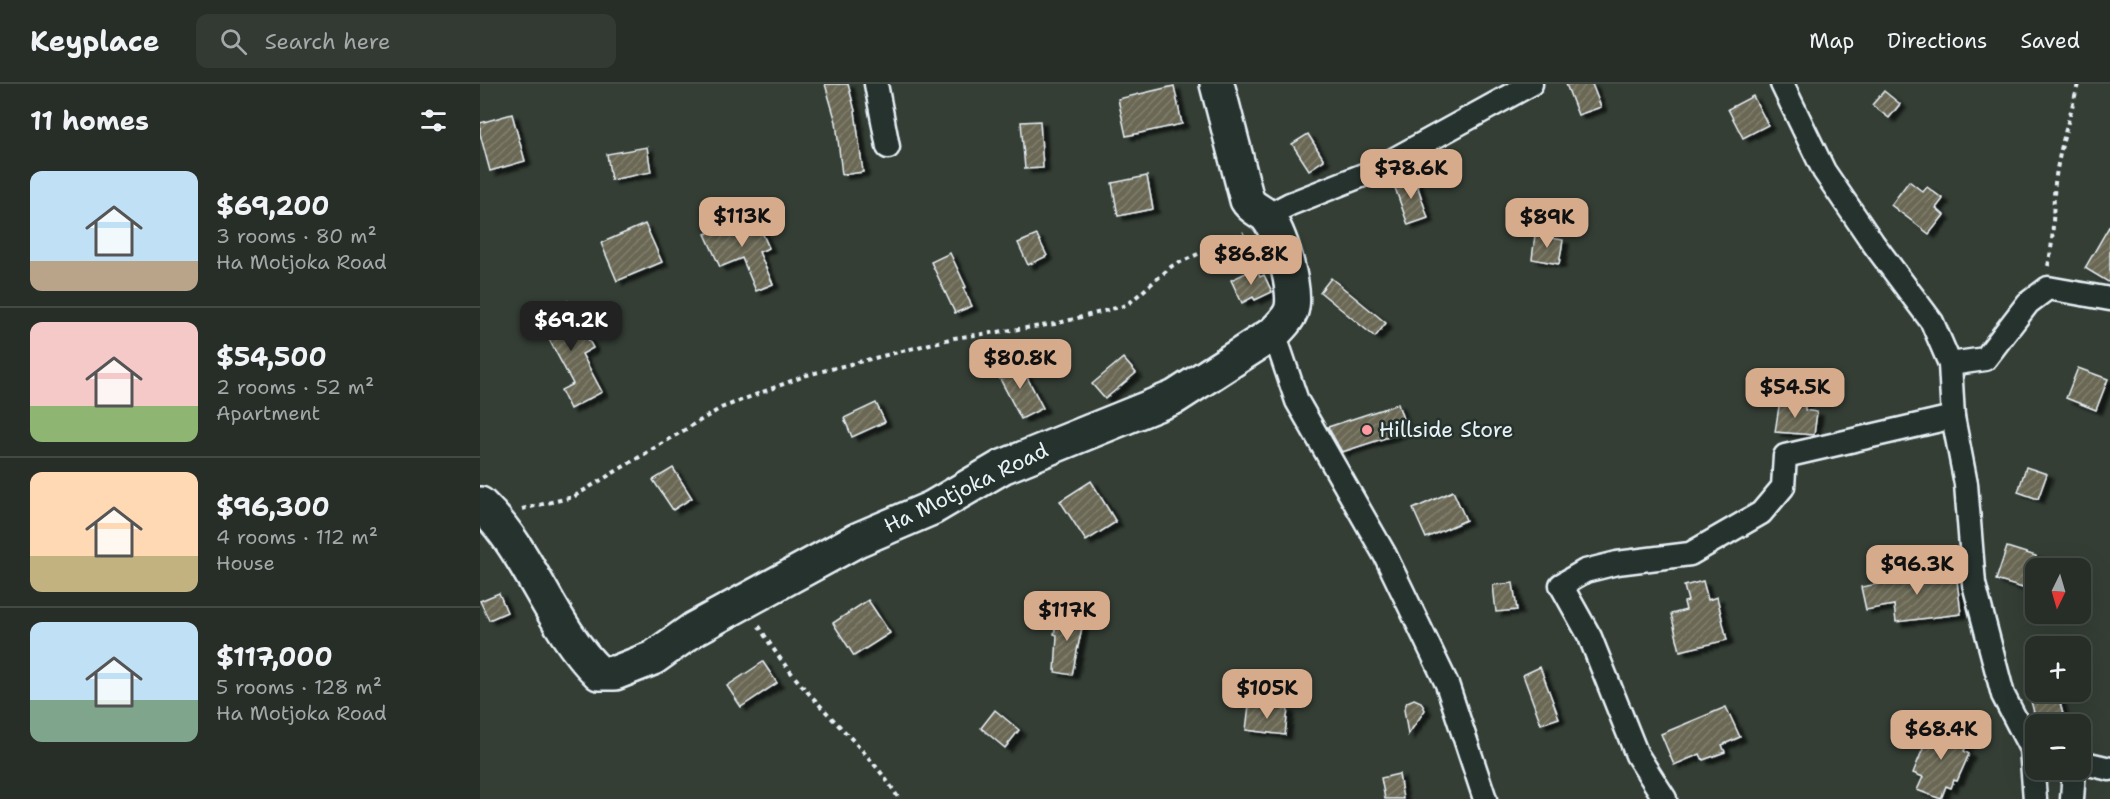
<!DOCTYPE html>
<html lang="en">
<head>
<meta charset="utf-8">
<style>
  :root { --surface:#272e28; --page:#333a34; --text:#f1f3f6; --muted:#a4a8a8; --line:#434a45; --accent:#d6ab8b }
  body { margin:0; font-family:"Shantell Sans",sans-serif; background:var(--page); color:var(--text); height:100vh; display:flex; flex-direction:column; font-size:22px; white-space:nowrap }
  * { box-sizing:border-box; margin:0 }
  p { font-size:20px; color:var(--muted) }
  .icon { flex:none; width:33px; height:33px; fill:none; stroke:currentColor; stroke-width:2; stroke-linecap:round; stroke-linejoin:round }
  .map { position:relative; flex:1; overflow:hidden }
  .side { display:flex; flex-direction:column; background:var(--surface); width:480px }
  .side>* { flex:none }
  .needle { width:39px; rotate:185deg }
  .fabs { position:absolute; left:1545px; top:474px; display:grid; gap:12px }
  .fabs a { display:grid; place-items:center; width:66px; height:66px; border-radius:12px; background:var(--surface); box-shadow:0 6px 24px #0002,0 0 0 2px var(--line); font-size:30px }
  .price { position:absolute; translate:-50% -51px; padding:0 14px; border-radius:12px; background:var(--accent); color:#111; font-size:20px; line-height:39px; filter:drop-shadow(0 2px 3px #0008) }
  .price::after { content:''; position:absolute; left:50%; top:36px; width:18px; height:14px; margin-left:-9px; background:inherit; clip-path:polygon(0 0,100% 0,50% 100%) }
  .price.current { background:#222; color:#fff }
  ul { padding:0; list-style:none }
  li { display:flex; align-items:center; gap:18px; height:150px; padding:0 30px }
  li+li { border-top:2px solid var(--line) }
  li span { display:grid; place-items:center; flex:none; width:168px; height:120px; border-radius:12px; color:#555 }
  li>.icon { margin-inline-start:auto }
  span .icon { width:72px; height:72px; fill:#fffc; stroke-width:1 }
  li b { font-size:26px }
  h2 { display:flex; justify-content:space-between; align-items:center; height:72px; padding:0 30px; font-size:26px }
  header { display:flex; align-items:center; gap:36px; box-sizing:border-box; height:84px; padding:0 30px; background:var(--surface); border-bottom:2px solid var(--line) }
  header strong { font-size:28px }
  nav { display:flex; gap:33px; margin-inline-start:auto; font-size:21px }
  .search { width:420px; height:54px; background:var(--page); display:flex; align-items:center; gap:15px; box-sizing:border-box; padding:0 21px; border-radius:12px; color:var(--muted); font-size:22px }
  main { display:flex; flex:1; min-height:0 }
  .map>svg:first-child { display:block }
</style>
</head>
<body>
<header>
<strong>Keyplace</strong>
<div class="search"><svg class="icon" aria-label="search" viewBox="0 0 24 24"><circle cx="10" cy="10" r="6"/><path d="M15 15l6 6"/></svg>Search here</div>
<nav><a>Map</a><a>Directions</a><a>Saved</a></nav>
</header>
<main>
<section class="side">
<h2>11 homes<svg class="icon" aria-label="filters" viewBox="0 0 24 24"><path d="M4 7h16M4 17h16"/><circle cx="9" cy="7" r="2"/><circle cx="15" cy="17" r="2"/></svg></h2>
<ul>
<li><span style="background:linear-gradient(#bfe0f5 75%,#b9a48a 0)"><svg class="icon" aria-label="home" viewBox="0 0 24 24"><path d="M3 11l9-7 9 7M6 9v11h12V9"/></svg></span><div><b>$69,200</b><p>3 rooms · 80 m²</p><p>Ha Motjoka Road</p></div></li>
<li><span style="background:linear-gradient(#f6c9c9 70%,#8fb573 0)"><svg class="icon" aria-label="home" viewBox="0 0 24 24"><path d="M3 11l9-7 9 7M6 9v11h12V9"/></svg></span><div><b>$54,500</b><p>2 rooms · 52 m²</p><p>Apartment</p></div></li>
<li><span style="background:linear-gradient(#ffd9b3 70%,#c2b280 0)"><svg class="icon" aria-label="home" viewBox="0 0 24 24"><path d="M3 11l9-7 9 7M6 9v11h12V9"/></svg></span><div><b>$96,300</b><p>4 rooms · 112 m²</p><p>House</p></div></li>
<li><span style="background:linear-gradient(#bfe0f5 65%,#7fa58c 0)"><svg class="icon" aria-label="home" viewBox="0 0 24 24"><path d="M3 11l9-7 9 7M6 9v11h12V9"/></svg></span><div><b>$117,000</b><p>5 rooms · 128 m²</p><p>Ha Motjoka Road</p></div></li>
</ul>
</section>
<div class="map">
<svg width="1630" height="715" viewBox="0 0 1630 715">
  <defs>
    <pattern id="building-hatch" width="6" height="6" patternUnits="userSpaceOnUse" patternTransform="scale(1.5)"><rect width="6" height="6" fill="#6b6854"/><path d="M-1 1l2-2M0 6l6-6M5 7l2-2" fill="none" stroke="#807e6d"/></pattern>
    <filter id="shadow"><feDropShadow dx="6" dy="4" stdDeviation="1.5" flood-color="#0009"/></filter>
  </defs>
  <rect width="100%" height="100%" fill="#343e35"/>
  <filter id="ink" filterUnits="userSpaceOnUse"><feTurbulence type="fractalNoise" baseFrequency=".0167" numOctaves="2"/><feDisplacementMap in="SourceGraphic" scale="12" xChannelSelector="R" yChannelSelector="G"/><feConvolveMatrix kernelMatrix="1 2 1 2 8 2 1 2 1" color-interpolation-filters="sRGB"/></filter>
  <g filter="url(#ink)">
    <g fill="url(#building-hatch)" stroke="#e8f1f8" stroke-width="1.5" filter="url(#shadow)">
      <path d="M345,0H368L375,27L383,88L362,91L356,38Z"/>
      <path d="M1086,0H1112L1121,23L1098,31Z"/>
      <path d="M694,2L702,40L646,52L638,15Z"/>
      <path d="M1404,7L1420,20L1409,34L1392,21Z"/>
      <path d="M1273,12L1288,41L1263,54L1248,25Z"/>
      <path d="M32,30L45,77L10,87L0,50V39Z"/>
      <path d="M560,37L563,84L545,85L541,38Z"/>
      <path d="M828,50L844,76L829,86L812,60Z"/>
      <path d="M167,63L171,88L131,96L127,70Z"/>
      <path d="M934,91L948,134L928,141L913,98Z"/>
      <path d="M667,92L673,125L638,132L632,99Z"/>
      <path d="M1429,97L1443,108L1447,103L1463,115L1456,124L1464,131L1449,150L1411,121Z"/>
      <path d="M274,130L289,164L279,168L293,200L276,207L262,174L240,183L225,150Z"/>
      <path d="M165,140L182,178L137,197L121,159Z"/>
      <path d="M1630,141V199L1605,184Z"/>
      <path d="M557,151L567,172L548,181L538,159Z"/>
      <path d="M1055,151L1083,156L1079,180L1052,175Z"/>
      <path d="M470,169L486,203L483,204L492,222L475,229L451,178Z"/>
      <path d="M776,184L780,193L784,191L792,208L775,216L773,213L762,219L751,196Z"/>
      <path d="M851,194L906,239L895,253L840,208Z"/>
      <path d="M88,217L113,264L102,270L122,308L90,325L81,306L93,300L57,233Z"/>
      <path d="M643,274L656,289L625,315L612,300Z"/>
      <path d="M539,278L563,324L541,335L517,289Z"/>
      <path d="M1598,284L1628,295L1616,326L1586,314Z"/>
      <path d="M1300,316L1325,320V326L1337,328L1334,351L1295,348Z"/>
      <path d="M396,319L405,338L372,353L364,334Z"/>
      <path d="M918,320L927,347L862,368L848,343Z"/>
      <path d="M1546,383L1567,390L1558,415L1538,408Z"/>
      <path d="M193,384L212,414L193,426L173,396Z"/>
      <path d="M611,397L636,438L606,457L580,417Z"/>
      <path d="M973,407L986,436L946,454L933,425Z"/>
      <path d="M1527,463L1556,472V508L1516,496Z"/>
      <path d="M1463,484L1464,490L1476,488L1481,530L1416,538L1414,521L1386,526L1381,503L1437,493L1436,487Z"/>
      <path d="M1223,497L1228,516L1237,513L1247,556L1200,567L1191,530L1206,526L1204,518L1208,517L1204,502Z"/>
      <path d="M1033,499L1037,526L1016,528L1013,501Z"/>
      <path d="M19,509L27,528L9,536L0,517Z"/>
      <path d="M388,516L410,549L374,572L353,539Z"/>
      <path d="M579,528L604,534L592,591L575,588L577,551L574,550Z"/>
      <path d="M283,578L297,599L261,623L247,602Z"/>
      <path d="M1060,583L1079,634L1061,640L1043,591Z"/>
      <path d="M1578,611L1584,634L1557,640L1551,617Z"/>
      <path d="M934,615L941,618L945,626L928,651L924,625L927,618Z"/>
      <path d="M769,621L808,625L805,651L766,646Z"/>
      <path d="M1246,623L1260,653L1242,661L1245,668L1223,676L1220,670L1194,681L1181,650Z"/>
      <path d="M515,626L539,646L525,664L501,644Z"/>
      <path d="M1458,640L1489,654L1484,667L1489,670L1477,697L1474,696L1471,704L1466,702L1461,715L1437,706L1443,693L1433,689L1449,650L1453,652Z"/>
      <path d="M919,690L923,715H905L901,694Z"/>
    </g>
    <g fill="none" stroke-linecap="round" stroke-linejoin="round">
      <defs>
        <g id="street">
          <path d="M396,0L408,63"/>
          <path d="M1302,0L1344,87L1393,159L1452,238L1470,280L1473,333L1486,400L1494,500L1523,611L1551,665L1555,715"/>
          <path d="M787,132L810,120L891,88L1051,0"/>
          <path d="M794,249L817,317L905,471L967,600L1005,715"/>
          <path d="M1470,280L1505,275L1548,219L1568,204L1630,215"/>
          <path d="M1600,678L1630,685"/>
          <path d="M1185,715L1157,671L1110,553L1081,501L1105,487L1137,479L1210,470L1281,429L1303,403L1305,372L1473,333"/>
          <path d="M1592,715L1594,686"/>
        </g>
        <path id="secondary" d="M0,420C51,468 69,541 119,589H135L173,574L214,545L377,456L452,424L522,383L695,313L794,249C801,242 808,235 811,227C818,208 800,147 787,133C782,127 772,125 767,116L737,0"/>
      </defs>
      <use href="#street" stroke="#e8f1f8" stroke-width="27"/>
      <use href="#secondary" stroke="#e8f1f8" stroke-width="38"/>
      <g stroke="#e8f1f8" stroke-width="4" stroke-dasharray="4.5 4.5" stroke-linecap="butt">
        <path d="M1568,182C1575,151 1572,129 1575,99C1579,65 1590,33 1598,0"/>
        <path d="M42,425L93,413L241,324L327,291L474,254L575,240L647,221L692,182L764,149"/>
        <path d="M279,542C294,568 314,594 335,616C364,648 397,678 419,715"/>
      </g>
      <use href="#street" stroke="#26332d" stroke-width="22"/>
      <use href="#secondary" stroke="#26332d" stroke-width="33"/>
    </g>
  </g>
  <circle fill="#ff9aa2" stroke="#26332d" stroke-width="2" cx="887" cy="346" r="6"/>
  <g text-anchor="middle" stroke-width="5" stroke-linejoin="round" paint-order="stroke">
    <g font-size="21" fill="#e8f1f8" stroke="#26332d" text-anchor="start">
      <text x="899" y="353">Hillside Store</text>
    </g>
    <g font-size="21" fill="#e8f1f8" stroke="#26332d">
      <text transform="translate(486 404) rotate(-26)" y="7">Ha Motjoka Road</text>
    </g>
  </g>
</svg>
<div class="fabs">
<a><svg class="needle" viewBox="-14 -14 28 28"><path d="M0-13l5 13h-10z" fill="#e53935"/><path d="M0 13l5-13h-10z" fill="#a4a8a8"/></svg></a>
<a>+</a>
<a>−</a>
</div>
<b class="price" style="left:931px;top:116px">$78.6K</b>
<b class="price" style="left:262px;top:164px">$113K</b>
<b class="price" style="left:1067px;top:165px">$89K</b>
<b class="price" style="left:771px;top:202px">$86.8K</b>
<b class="price current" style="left:91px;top:268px">$69.2K</b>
<b class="price" style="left:540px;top:306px">$80.8K</b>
<b class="price" style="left:1315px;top:335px">$54.5K</b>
<b class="price" style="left:1437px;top:512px">$96.3K</b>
<b class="price" style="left:587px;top:558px">$117K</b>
<b class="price" style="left:787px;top:636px">$105K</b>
<b class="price" style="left:1461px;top:677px">$68.4K</b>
</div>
</main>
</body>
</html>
